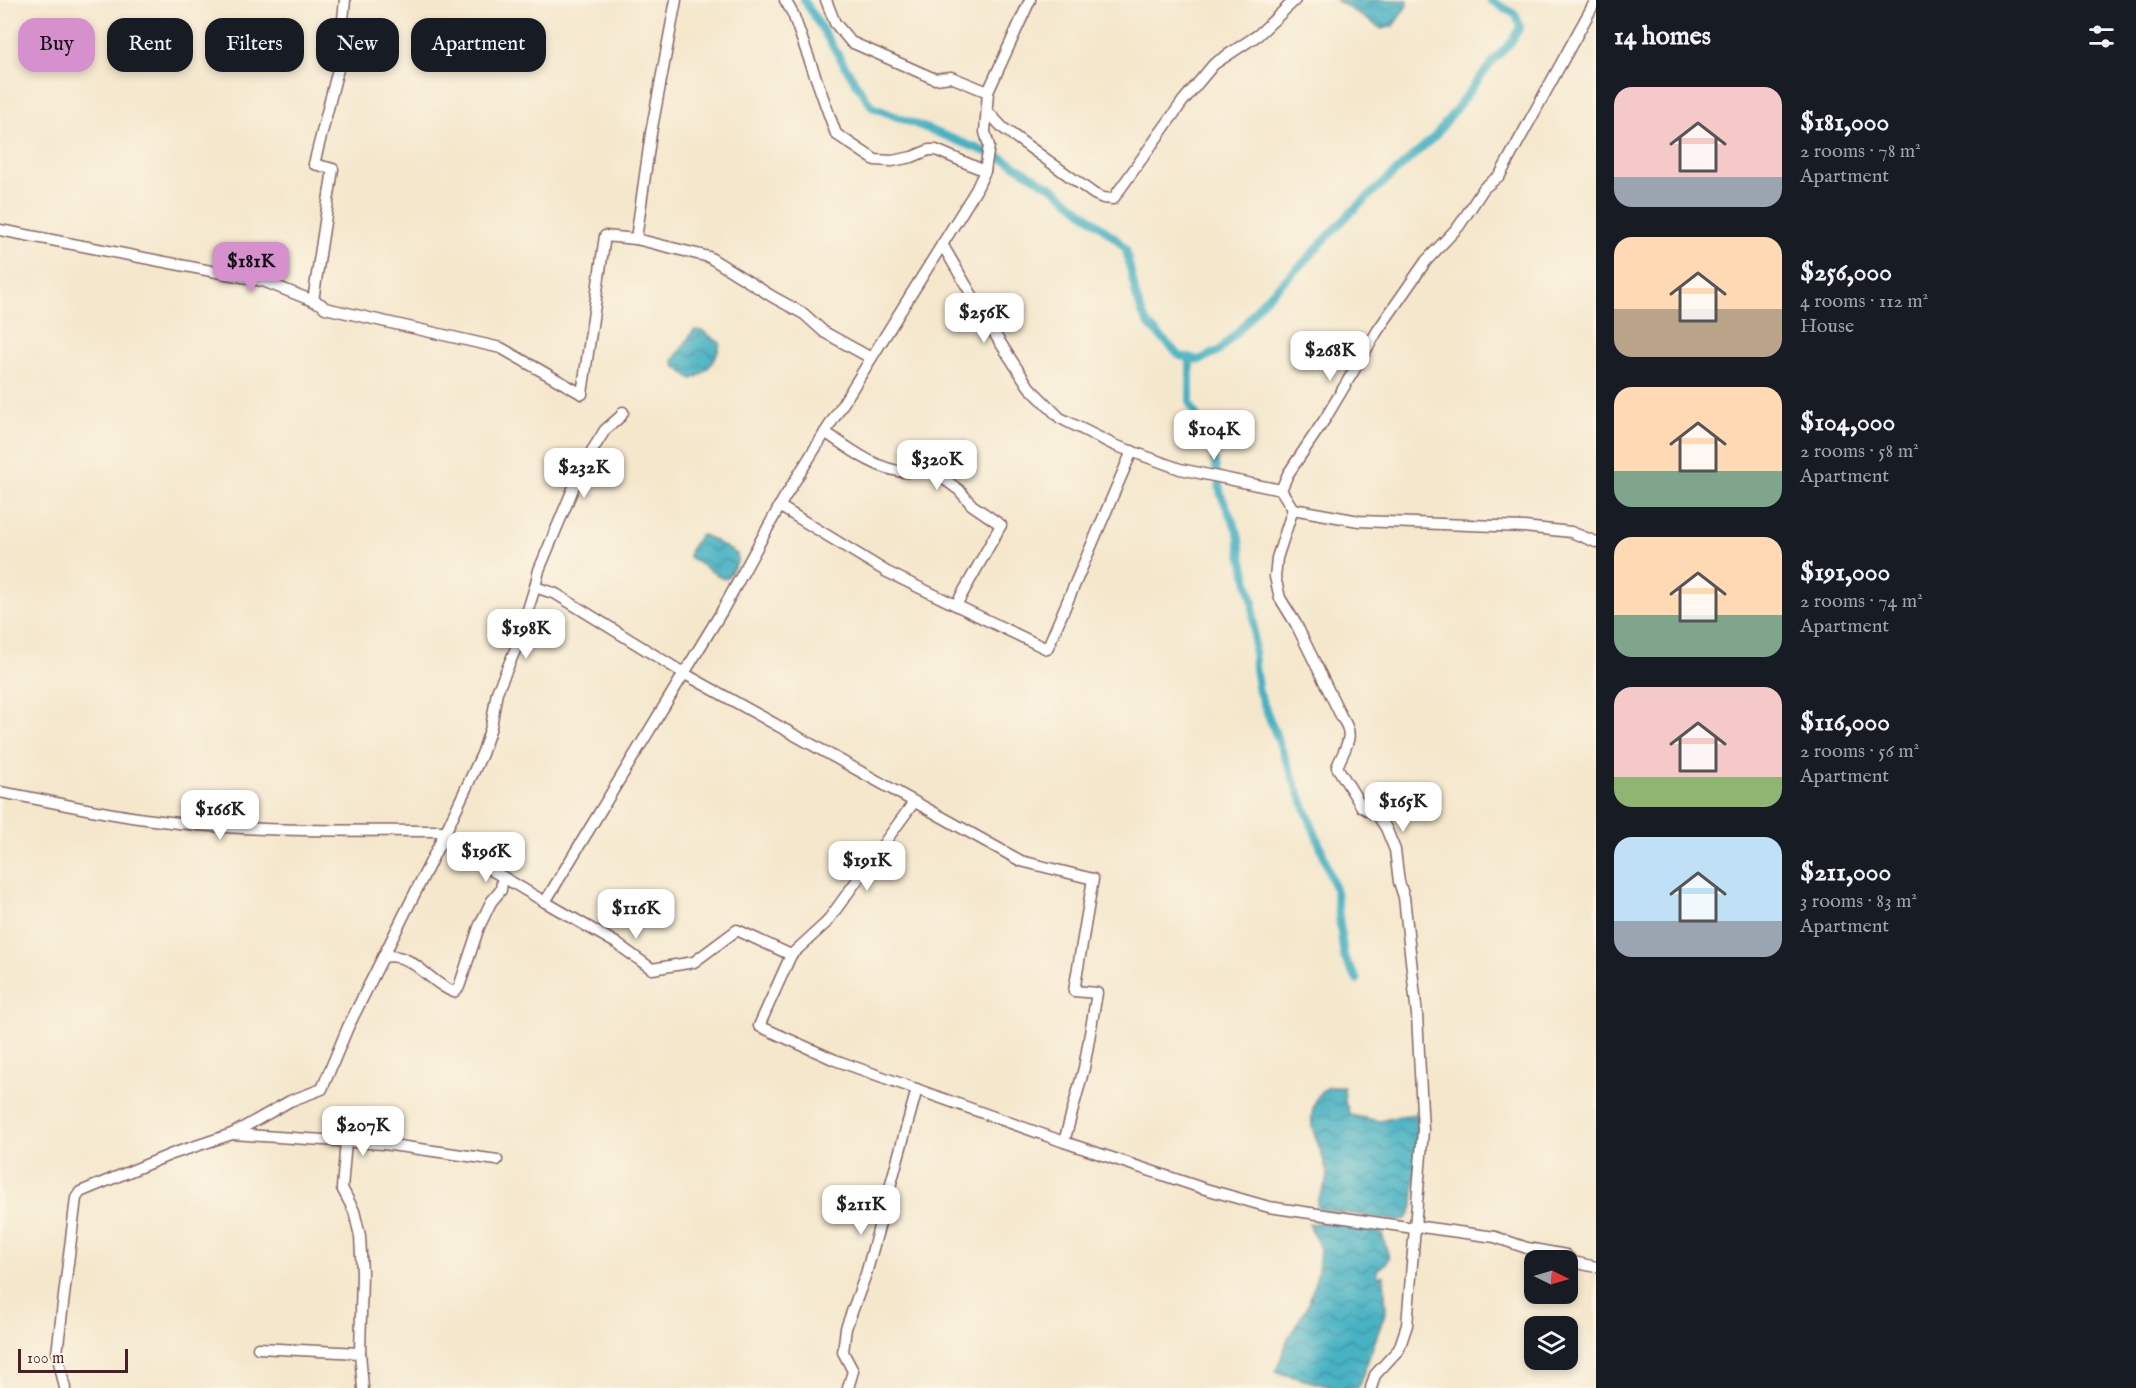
<!DOCTYPE html>
<html lang="en">
<head>
<meta charset="utf-8">
<style>
  :root { --surface:#171b24; --page:#20242c; --text:#f1f3f6; --muted:#9ea1a6; --accent:#d690ce }
  body { margin:0; font-family:"IM FELL English",serif; background:var(--page); color:var(--text); height:100vh; display:flex; flex-direction:column; font-size:22px; white-space:nowrap }
  * { box-sizing:border-box; margin:0 }
  p { font-size:20px; color:var(--muted) }
  .icon { flex:none; width:33px; height:33px; fill:none; stroke:currentColor; stroke-width:2; stroke-linecap:round; stroke-linejoin:round }
  .map { position:relative; flex:1; overflow:hidden }
  .details { display:flex; flex-direction:column; background:var(--surface); width:540px }
  .details>* { flex:none }
  .guide { position:absolute; left:18px; top:18px; width:570px; height:54px; display:flex; gap:12px }
  .needle { width:39px; rotate:95deg }
  .tools { position:absolute; left:1524px; top:1250px; display:grid; gap:12px }
  .tools a { display:grid; place-items:center; width:54px; height:54px; border-radius:12px; background:var(--surface); box-shadow:0 3px 9px #0003; font-size:30px }
  .scale { position:absolute; left:18px; bottom:15px; width:110px; box-sizing:border-box; padding-left:6px; border:3px solid #4a1f2b; border-top:0; font-size:16px; line-height:21px; white-space:nowrap; color:#4a1f2b; -webkit-text-stroke:4px #fcf5e5; paint-order:stroke }
  .price { position:absolute; translate:-50% -51px; padding:0 14px; border-radius:12px; background:#fff; color:#222; font-size:20px; line-height:39px; filter:drop-shadow(0 2px 3px #0008) }
  .price::after { content:''; position:absolute; left:50%; top:36px; width:18px; height:14px; margin-left:-9px; background:inherit; clip-path:polygon(0 0,100% 0,50% 100%) }
  .price.active { background:var(--accent); color:#111 }
  ul { padding:0; list-style:none }
  li { display:flex; align-items:center; gap:18px; height:150px; padding:0 18px }
  li span { display:grid; place-items:center; flex:none; width:168px; height:120px; border-radius:18px; color:#555 }
  li>.icon { margin-inline-start:auto }
  span .icon { width:72px; height:72px; fill:#fffc; stroke-width:1 }
  li b { font-size:26px }
  h2 { display:flex; justify-content:space-between; align-items:center; height:72px; padding:0 18px; font-size:26px }
  .chip { padding:0 21px; border-radius:18px; background:var(--surface); box-shadow:0 3px 9px #0003; font-size:21px; line-height:54px }
  .chip.active { background:var(--accent); color:#111 }
  main { display:flex; flex:1; min-height:0 }
  .map>svg:first-child { display:block }
</style>
</head>
<body>
<main>
<div class="map">
<svg width="1596" height="1388" viewBox="0 0 1596 1388">
  <defs>
    <pattern id="water-waves" width="16" height="10" patternUnits="userSpaceOnUse" patternTransform="scale(1.5)"><rect width="16" height="10" fill="#46b2c3"/><path d="M0 5q4-4 8 0t8 0" fill="none" stroke="#3c909f"/></pattern>
  </defs>
  <rect width="100%" height="100%" fill="#fcf5e5"/>
  <filter id="ink" filterUnits="userSpaceOnUse"><feTurbulence type="fractalNoise" baseFrequency=".0167" numOctaves="2"/><feDisplacementMap in="SourceGraphic" scale="12" xChannelSelector="R" yChannelSelector="G"/><feConvolveMatrix kernelMatrix="1 2 1 2 8 2 1 2 1" color-interpolation-filters="sRGB"/></filter>
  <filter id="wash" filterUnits="userSpaceOnUse"><feTurbulence type="fractalNoise" baseFrequency=".008" numOctaves="4" result="noise"/><feDisplacementMap in="SourceGraphic" scale="24" xChannelSelector="R" yChannelSelector="G"/><feGaussianBlur stdDeviation="1.35" result="paint"/><feColorMatrix in="noise" values="0 0 0 0 0 0 0 0 0 0 0 0 0 0 0 0 0 1.4 0 .05"/><feComposite in="paint" operator="in"/></filter>
  <g filter="url(#wash)">
    <rect width="100%" height="100%" fill="#f4e7cc"/>
    <g fill="url(#water-waves)" stroke="#486877" stroke-width="1.5">
      <path d="M1336,0H1408V4L1393,26L1382,29Z"/>
      <path d="M694,330L703,331L720,343C718,358 706,374 692,379L676,367L673,361Z"/>
      <path d="M700,535L706,536L737,554V563L727,578L723,579L689,557L690,550Z"/>
      <path d="M1331,1087H1344L1345,1102L1350,1115L1380,1121L1400,1116L1417,1114L1419,1116L1413,1206C1410,1215 1408,1220 1399,1221L1319,1209L1317,1205C1318,1194 1328,1186 1327,1175C1325,1158 1318,1145 1313,1130C1309,1116 1315,1089 1331,1087Z"/>
      <path d="M1324,1222L1375,1226L1381,1229L1389,1258L1386,1263L1377,1270L1378,1277L1384,1275L1386,1311L1358,1388H1334L1276,1372L1288,1339L1309,1303L1318,1271L1320,1249L1309,1224Z"/>
    </g>
    <g fill="none" stroke-linecap="round" stroke-linejoin="round">
      <g stroke="#46b2c3" stroke-width="8">
        <path d="M804,0L855,82L872,107L1004,159L1056,190L1115,238L1126,249L1136,296L1142,313L1150,326L1180,356L1199,360L1219,351L1244,325L1261,303L1302,264L1350,213L1435,136L1493,61L1511,42L1520,27L1516,15L1490,0"/>
        <path d="M1190,358V404L1206,433L1212,448L1221,495L1238,533L1241,553L1253,603L1255,668L1259,692L1321,848L1336,892L1344,957L1357,980"/>
      </g>
    </g>
  </g>
  <g filter="url(#ink)">
    <g fill="none" stroke-linecap="round" stroke-linejoin="round">
      <defs>
        <g id="minor">
          <path d="M785,0L793,14L836,134L875,160L892,161L912,157L929,150H936L985,171"/>
          <path d="M826,0L835,23L851,42L935,79L951,77L988,92"/>
          <path d="M1030,0L988,92L985,132L989,146L985,171L976,190L783,500L722,611L545,902L616,943L652,969L694,962L737,930L791,955L759,1026L835,1060L1064,1142L1202,1188L1269,1207L1414,1228"/>
          <path d="M1596,0L1500,175L1484,188L1459,226L1426,261L1378,330L1325,419L1288,474L1281,490L1293,509L1359,521L1524,527L1571,532L1596,542"/>
          <path d="M987,111L1003,128L1094,194L1103,198L1113,199L1183,101L1214,64L1258,35L1295,0"/>
          <path d="M0,230L263,281L321,304L325,308L501,348L582,394L605,236L636,239L651,133L676,0"/>
          <path d="M636,239L709,257L773,297L804,314L824,332L871,358"/>
          <path d="M942,244L994,333L1029,387L1060,418L1114,445L1180,469L1281,490"/>
          <path d="M313,301L333,169L314,164L338,69L345,0"/>
          <path d="M825,432C848,448 878,471 907,472L918,460L959,490L972,505L1001,525L956,605"/>
          <path d="M779,506L887,572L1047,649L1132,451"/>
          <path d="M1293,509L1277,558L1275,577L1280,598L1296,624L1342,718C1356,736 1345,747 1337,767L1362,807L1378,816L1386,828L1395,850L1399,882L1404,897L1417,1015L1423,1130L1407,1325L1399,1349L1375,1375L1371,1388"/>
          <path d="M535,587L539,570L583,465L605,430L621,416L623,412"/>
          <path d="M0,792C51,801 102,814 153,820C250,833 349,830 446,831"/>
          <path d="M441,840L545,902"/>
          <path d="M791,955L826,923L914,802"/>
          <path d="M383,957C414,951 428,983 454,992L459,987L479,927L491,902L501,890L502,881L506,879"/>
          <path d="M232,1134L384,1144L497,1160"/>
          <path d="M346,1141L342,1188L354,1211L360,1236L362,1273L360,1353"/>
          <path d="M1414,1226L1495,1237L1527,1248L1566,1255L1573,1262L1596,1267"/>
          <path d="M258,1348L360,1353L363,1388"/>
          <path d="M65,1388L57,1353L76,1198L80,1192L172,1154L232,1134L290,1101L322,1089L348,1027L446,831L482,754L491,727L497,692L516,648L535,587L556,594L685,674L1021,861L1093,879L1074,991L1097,993L1084,1068L1064,1142"/>
          <path d="M848,1388L853,1371L843,1352L846,1328L866,1274L917,1089"/>
        </g>
      </defs>
      <use href="#minor" stroke="#866563" stroke-width="13"/>
      <use href="#minor" stroke="#fff" stroke-width="10"/>
    </g>
  </g>
</svg>
<div class="tools">
<a><svg class="needle" viewBox="-14 -14 28 28"><path d="M0-13l5 13h-10z" fill="#e53935"/><path d="M0 13l5-13h-10z" fill="#9ea1a6"/></svg></a>
<a><svg class="icon" aria-label="layers" viewBox="0 0 24 24"><path d="M12 4l9 5-9 5-9-5zM3 14l9 5 9-5"/></svg></a>
</div>
<div class="scale">100 m</div>
<b class="price active" style="left:251px;top:293px">$181K</b>
<b class="price" style="left:984px;top:344px">$256K</b>
<b class="price" style="left:1330px;top:382px">$268K</b>
<b class="price" style="left:1214px;top:461px">$104K</b>
<b class="price" style="left:937px;top:491px">$320K</b>
<b class="price" style="left:584px;top:499px">$232K</b>
<b class="price" style="left:526px;top:660px">$198K</b>
<b class="price" style="left:1403px;top:833px">$165K</b>
<b class="price" style="left:220px;top:841px">$166K</b>
<b class="price" style="left:486px;top:883px">$196K</b>
<b class="price" style="left:867px;top:892px">$191K</b>
<b class="price" style="left:636px;top:940px">$116K</b>
<b class="price" style="left:363px;top:1157px">$207K</b>
<b class="price" style="left:861px;top:1236px">$211K</b>
<div class="guide">
<a class="chip active">Buy</a>
<a class="chip">Rent</a>
<a class="chip">Filters</a>
<a class="chip">New</a>
<a class="chip">Apartment</a>
</div>
</div>
<section class="details">
<h2>14 homes<svg class="icon" aria-label="filters" viewBox="0 0 24 24"><path d="M4 7h16M4 17h16"/><circle cx="9" cy="7" r="2"/><circle cx="15" cy="17" r="2"/></svg></h2>
<ul>
<li><span style="background:linear-gradient(#f6c9c9 75%,#9aa5b1 0)"><svg class="icon" aria-label="home" viewBox="0 0 24 24"><path d="M3 11l9-7 9 7M6 9v11h12V9"/></svg></span><div><b>$181,000</b><p>2 rooms · 78 m²</p><p>Apartment</p></div></li>
<li><span style="background:linear-gradient(#ffd9b3 60%,#b9a48a 0)"><svg class="icon" aria-label="home" viewBox="0 0 24 24"><path d="M3 11l9-7 9 7M6 9v11h12V9"/></svg></span><div><b>$256,000</b><p>4 rooms · 112 m²</p><p>House</p></div></li>
<li><span style="background:linear-gradient(#ffd9b3 70%,#7fa58c 0)"><svg class="icon" aria-label="home" viewBox="0 0 24 24"><path d="M3 11l9-7 9 7M6 9v11h12V9"/></svg></span><div><b>$104,000</b><p>2 rooms · 58 m²</p><p>Apartment</p></div></li>
<li><span style="background:linear-gradient(#ffd9b3 65%,#7fa58c 0)"><svg class="icon" aria-label="home" viewBox="0 0 24 24"><path d="M3 11l9-7 9 7M6 9v11h12V9"/></svg></span><div><b>$191,000</b><p>2 rooms · 74 m²</p><p>Apartment</p></div></li>
<li><span style="background:linear-gradient(#f6c9c9 75%,#8fb573 0)"><svg class="icon" aria-label="home" viewBox="0 0 24 24"><path d="M3 11l9-7 9 7M6 9v11h12V9"/></svg></span><div><b>$116,000</b><p>2 rooms · 56 m²</p><p>Apartment</p></div></li>
<li><span style="background:linear-gradient(#bfe0f5 70%,#9aa5b1 0)"><svg class="icon" aria-label="home" viewBox="0 0 24 24"><path d="M3 11l9-7 9 7M6 9v11h12V9"/></svg></span><div><b>$211,000</b><p>3 rooms · 83 m²</p><p>Apartment</p></div></li>
</ul>
</section>
</main>
</body>
</html>
